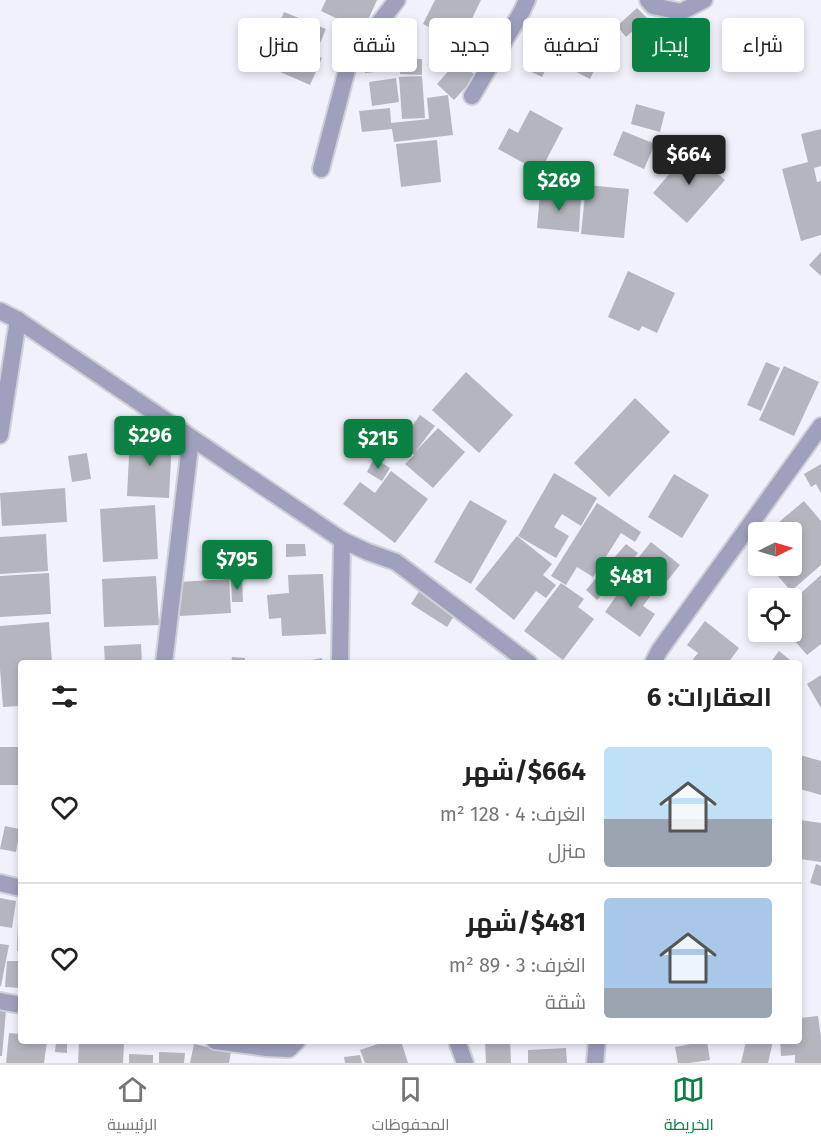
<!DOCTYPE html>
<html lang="ar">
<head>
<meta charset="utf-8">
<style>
  :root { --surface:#fff; --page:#f6f6f6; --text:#222; --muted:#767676; --line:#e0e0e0; --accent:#0b8043 }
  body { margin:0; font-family:"Fira Sans",Cairo,sans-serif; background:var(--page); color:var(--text); direction:rtl; height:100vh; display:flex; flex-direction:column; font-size:22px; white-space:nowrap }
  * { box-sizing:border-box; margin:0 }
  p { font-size:20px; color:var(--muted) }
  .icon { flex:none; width:33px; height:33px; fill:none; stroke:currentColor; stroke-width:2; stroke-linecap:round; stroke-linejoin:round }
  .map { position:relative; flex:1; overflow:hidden; direction:ltr }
  .details { position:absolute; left:18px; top:660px; width:784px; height:384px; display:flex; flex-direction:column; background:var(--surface); border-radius:6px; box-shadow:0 3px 9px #0003; direction:rtl }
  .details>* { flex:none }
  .hud { position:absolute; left:18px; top:18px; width:786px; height:54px; direction:rtl; display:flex; gap:12px }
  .needle { width:39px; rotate:85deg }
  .controls { position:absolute; left:748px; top:522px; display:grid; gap:12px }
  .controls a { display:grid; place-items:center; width:54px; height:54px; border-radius:6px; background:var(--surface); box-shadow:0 3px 9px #0003; font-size:30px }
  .price { position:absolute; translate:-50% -51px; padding:0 14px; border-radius:6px; background:var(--accent); color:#fff; font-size:20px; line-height:39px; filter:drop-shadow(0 2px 3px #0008) }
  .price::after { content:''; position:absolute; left:50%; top:36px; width:18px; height:14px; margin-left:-9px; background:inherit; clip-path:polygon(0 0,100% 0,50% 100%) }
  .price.selected { background:#222; color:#fff }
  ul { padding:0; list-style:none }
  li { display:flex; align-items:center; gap:18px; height:150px; padding:0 30px }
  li+li { border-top:2px solid var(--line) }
  li span { display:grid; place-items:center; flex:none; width:168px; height:120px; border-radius:6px; color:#555 }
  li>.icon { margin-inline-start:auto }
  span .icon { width:72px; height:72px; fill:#fffc; stroke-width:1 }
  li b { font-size:26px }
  h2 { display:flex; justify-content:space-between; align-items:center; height:72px; padding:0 30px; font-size:26px }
  .tag { padding:0 21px; border-radius:6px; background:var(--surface); box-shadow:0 3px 9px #0003; font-size:21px; line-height:54px }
  .tag.selected { background:var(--accent); color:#fff }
  .menu { display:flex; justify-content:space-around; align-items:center; height:84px; border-top:2px solid var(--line); background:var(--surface); font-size:16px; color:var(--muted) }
  .menu a { display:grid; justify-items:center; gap:3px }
  .menu .selected { color:var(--accent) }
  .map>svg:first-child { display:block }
</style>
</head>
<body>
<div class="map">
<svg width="821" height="1063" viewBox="0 0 821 1063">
  <rect width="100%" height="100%" fill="#f0f1fa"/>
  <g fill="#b5b5be">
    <path d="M326,0H377L363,31L321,11Z"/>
    <path d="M435,0H481L460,43L423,24Z"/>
    <path d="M637,8L647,18L626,37L617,26Z"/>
    <path d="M284,12L326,29L315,55L322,58L310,85L262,64Z"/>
    <path d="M581,19L611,34L590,79L551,59L542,77L523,68L535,43L548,49L557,32L571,39Z"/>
    <path d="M393,46L396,70L365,73L362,49Z"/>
    <path d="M400,58L422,59V75L400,74Z"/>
    <path d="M458,60L476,76L454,100L437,84Z"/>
    <path d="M422,76L425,118L402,119L399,77Z"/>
    <path d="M396,78L399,102L372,106L369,82Z"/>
    <path d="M448,95L453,135L394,142L392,129L362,132L359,111L390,108L391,123L429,119L427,98Z"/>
    <path d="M636,104L665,112L660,132L631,124Z"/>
    <path d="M530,110L563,128L540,172L498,149L509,128L518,133Z"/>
    <path d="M821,129V166L814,168L817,182L821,181V235L801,241L782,169L808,162L801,134Z"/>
    <path d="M623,131L655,144L644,169L613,155Z"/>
    <path d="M437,140L441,182L401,187L396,144Z"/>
    <path d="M690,150L725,180L687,223L653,193Z"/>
    <path d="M586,185L629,189L624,238L581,234Z"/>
    <path d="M540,193L581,196L579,232L537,228Z"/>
    <path d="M821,252V276L809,265Z"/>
    <path d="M628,271L675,293L657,333L642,326L639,331L608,317Z"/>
    <path d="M766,362L780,368L761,411L747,405Z"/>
    <path d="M784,366L819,382L794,436L759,420Z"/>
    <path d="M466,372L513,415L479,453L432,410Z"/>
    <path d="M635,398L670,432L609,497L574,463Z"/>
    <path d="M420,415L435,426L415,452L438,428L465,452L433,488L405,464L414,455L399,444Z"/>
    <path d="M130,436L172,438L169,498L127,496Z"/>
    <path d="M87,453L91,479L72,482L68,456Z"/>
    <path d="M374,458L390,468L382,481L367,472Z"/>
    <path d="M821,464V493L816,484L811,487L804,474Z"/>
    <path d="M391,471L428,499L395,543L343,504L360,482L375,493Z"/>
    <path d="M554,473L597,498L581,526L562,514L554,527L569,536L556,558L518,536Z"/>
    <path d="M674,474L709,495L682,538L648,517Z"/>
    <path d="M65,488L67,522L2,526L0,493Z"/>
    <path d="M470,500L507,521L471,584L434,562Z"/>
    <path d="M804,501L821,521V565L791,591L769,566H792V532H767Z"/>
    <path d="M597,503L641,532L635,542L621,533L593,577L577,567L566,585L551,576Z"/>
    <path d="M155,505L158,559L103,562L100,509Z"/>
    <path d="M46,534L48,571L0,574V537Z"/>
    <path d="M517,536L552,564L543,575L556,585L546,598L536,591L514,620L475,589Z"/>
    <path d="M651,542L680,565L655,596L626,573Z"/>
    <path d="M286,544H305L306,556L286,557Z"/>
    <path d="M626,544L638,553L597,600L586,590Z"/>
    <path d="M49,573L51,614L0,617V576Z"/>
    <path d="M323,574L326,634L282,636L281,618L269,619L267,595L289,593L288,575Z"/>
    <path d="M821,575V644L807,655L787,632L780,638L774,632H792V601Z"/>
    <path d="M156,576L159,625L104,627L102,579Z"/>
    <path d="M229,579L231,613L180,616L178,582Z"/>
    <path d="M628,579L651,595L643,606L655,614L640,637L605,612Z"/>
    <path d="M242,580L243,602H232L231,581Z"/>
    <path d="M561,583L584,599L578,607L594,619L563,660L524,631Z"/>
    <path d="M420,590L456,613L447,627L411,604Z"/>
    <path d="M705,621L739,648L728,663H690L698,653L687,645Z"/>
    <path d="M49,622L52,663H21V706L3,707L0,669V626Z"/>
    <path d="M141,644L142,663H105L104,646Z"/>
    <path d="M779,651L794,663H770Z"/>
    <path d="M232,657L245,658V663H231Z"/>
    <path d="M322,658L323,663H300V662Z"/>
    <rect x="187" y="660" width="40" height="3"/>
    <path d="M821,675V708L807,684Z"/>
    <rect x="0" y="747" width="21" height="38"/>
    <path d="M800,755L821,761V795L800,789Z"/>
    <path d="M800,820L821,823V862L800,859Z"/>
    <path d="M5,826L20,829L16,852L0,849Z"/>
    <path d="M816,864L821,866V886L810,883Z"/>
    <path d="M0,898L16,901L12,928L0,926Z"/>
    <path d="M18,921H21V951H17Z"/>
    <path d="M0,944L9,945L1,986H0Z"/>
    <path d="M18,953H21V988L5,987L7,961H18Z"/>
    <path d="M0,1010L6,1011L2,1056H0Z"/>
    <path d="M818,1016L821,1037V1063H795V1055L781,1056L780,1041H800V1018Z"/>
    <path d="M9,1033L21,1034V1041H47L44,1063H6Z"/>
    <path d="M56,1041H67V1053L55,1052Z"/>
    <path d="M387,1041H401L408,1063H365L360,1050Z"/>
    <path d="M485,1041H510L511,1063H486Z"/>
    <path d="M707,1041L710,1060L689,1063H678L675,1047Z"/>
    <path d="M746,1041H773L768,1063H741Z"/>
    <path d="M79,1042L124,1044L123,1063H78Z"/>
    <path d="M194,1044L231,1052L229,1063H190Z"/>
    <path d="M566,1048L567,1063H528V1050Z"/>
    <path d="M159,1052L185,1053L184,1063H159Z"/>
    <path d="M129,1054L153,1055V1063H129Z"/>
    <path d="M360,1055L362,1063H345L344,1057Z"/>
  </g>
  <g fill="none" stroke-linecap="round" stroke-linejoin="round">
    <defs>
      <g id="minor">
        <path d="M648,0L653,6L681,12L704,0"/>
        <path d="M472,96L522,11L527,0"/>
        <path d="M321,169L349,62L397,0"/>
        <path d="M0,311L18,320L342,540L368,552L396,562L529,663"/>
        <path d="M0,435L18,320"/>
        <path d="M164,663L191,438"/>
        <path d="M340,663L342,540"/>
        <path d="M653,663L659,651L821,426"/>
        <path d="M0,883L21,888"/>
        <path d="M0,1001L21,1005"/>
        <path d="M215,1041L267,1048L289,1049L297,1041"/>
        <path d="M457,1041L465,1063"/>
        <path d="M595,1063L597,1041"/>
      </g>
    </defs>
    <use href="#minor" stroke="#cecfd7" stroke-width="20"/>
    <use href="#minor" stroke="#9ea0bd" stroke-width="16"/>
  </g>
</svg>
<div class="controls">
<a><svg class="needle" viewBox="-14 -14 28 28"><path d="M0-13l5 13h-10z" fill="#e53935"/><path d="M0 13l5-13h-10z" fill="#767676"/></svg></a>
<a><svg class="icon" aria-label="locate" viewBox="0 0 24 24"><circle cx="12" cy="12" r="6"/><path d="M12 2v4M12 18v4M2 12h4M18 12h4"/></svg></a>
</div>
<b class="price selected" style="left:689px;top:186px">$664</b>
<b class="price" style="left:559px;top:212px">$269</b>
<b class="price" style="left:150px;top:467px">$296</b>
<b class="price" style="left:378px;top:470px">$215</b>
<b class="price" style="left:237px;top:591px">$795</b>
<b class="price" style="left:631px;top:608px">$481</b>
<div class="hud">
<a class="tag">شراء</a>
<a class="tag selected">إيجار</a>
<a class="tag">تصفية</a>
<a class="tag">جديد</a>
<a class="tag">شقة</a>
<a class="tag">منزل</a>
</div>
<section class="details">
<h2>العقارات: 6<svg class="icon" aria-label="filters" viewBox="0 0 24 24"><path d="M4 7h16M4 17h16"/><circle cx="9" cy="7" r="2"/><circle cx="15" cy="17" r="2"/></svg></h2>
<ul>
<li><span style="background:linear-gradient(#bfe0f5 60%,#9aa5b1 0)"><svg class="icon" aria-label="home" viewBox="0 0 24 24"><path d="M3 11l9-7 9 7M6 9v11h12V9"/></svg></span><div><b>$664/شهر</b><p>الغرف: 4 · 128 m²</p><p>منزل</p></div><svg class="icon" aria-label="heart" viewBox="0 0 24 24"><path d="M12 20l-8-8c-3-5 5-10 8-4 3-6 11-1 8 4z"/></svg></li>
<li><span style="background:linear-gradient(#a9c7e8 75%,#9aa5b1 0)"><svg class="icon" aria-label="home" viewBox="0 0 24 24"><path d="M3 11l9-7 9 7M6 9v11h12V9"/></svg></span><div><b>$481/شهر</b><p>الغرف: 3 · 89 m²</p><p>شقة</p></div><svg class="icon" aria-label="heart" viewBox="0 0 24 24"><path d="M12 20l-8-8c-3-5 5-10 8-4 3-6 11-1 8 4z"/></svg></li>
</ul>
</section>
</div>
<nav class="menu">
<a class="selected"><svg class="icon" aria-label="map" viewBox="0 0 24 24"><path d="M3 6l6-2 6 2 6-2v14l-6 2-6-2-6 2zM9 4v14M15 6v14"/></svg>الخريطة</a>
<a><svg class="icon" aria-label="saved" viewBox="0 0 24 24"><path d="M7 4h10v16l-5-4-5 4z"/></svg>المحفوظات</a>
<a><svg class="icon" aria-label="home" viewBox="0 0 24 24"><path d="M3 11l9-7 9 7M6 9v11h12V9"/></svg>الرئيسية</a>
</nav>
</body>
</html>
